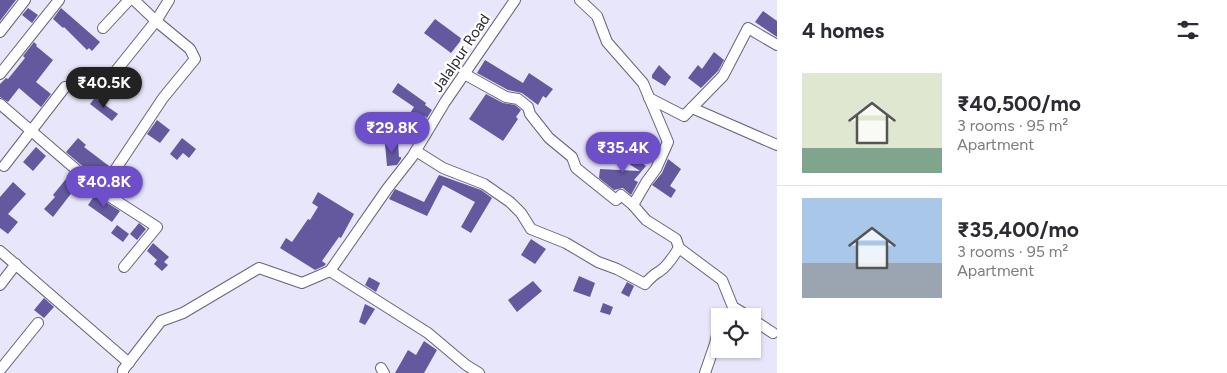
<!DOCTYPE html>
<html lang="en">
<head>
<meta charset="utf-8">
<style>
  :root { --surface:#fff; --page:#f7f7f7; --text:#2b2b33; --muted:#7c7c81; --line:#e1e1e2; --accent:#6d50c9 }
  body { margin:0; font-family:Figtree,sans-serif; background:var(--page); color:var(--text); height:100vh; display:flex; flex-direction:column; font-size:19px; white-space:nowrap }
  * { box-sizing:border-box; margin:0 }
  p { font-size:16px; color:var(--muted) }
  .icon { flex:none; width:28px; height:28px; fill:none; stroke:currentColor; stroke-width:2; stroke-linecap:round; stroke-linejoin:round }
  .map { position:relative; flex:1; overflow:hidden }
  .sheet { display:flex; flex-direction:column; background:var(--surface); width:450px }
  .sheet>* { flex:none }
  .tools { position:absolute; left:711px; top:308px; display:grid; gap:10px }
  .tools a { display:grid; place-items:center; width:50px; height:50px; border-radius:0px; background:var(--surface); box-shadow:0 1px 4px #0004; font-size:25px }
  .price { position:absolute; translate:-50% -42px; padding:0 11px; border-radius:18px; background:var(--accent); color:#fff; font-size:16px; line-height:32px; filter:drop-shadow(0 1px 2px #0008) }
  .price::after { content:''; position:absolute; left:50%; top:30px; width:15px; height:11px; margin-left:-8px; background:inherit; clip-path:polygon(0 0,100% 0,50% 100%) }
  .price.active { background:#222; color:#fff }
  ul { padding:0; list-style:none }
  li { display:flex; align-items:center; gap:15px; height:125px; padding:0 25px }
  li+li { border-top:1px solid var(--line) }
  li span { display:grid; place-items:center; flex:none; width:140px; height:100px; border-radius:0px; color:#555 }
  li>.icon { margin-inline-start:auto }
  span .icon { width:60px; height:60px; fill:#fffc; stroke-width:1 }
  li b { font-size:21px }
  h2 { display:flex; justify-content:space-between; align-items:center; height:60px; padding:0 25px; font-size:21px }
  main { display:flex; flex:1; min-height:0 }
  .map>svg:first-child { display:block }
</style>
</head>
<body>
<main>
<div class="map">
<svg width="777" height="373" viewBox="0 0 777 373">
  <rect width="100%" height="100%" fill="#e8e6fa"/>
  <g fill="#64589f">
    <path d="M0,0H16L0,21Z"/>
    <path d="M28,8L38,15L32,23L22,15Z"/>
    <path d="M61,8L100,42L92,51L89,48L87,50L64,27L63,28L53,19Z"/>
    <path d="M763,11L777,21V37L755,22Z"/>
    <path d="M435,19L462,39L451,53L424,33Z"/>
    <path d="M34,42L37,45L36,46L53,60L36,82L51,94L41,107L19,88L8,102L0,97V84L6,78L8,79L25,58L23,56Z"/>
    <path d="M714,52L724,60L718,71L701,88L688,78L698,65L702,69Z"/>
    <path d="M485,60L523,83L529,73L553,89L546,98L543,96L538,105L522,93L508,90L477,73Z"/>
    <path d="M659,65L671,77L665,86L652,78V75Z"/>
    <path d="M398,83L426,103L425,105L432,110L427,118L425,116L419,125L417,124L406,140L397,134L414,107L392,92Z"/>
    <path d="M486,94L503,103L515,105L521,110L516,117L518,119L503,141L469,119Z"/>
    <path d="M95,98L118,114L112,121L90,104Z"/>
    <path d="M157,120L170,130L160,143L147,134Z"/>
    <path d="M78,138L86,145L84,147L109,166L100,181L66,152Z"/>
    <path d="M182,138L196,149L189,158L183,153L177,160L170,154Z"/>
    <path d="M398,142L399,157H401V159L397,165L387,166L385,144Z"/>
    <path d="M36,147L46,156L33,171L23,162Z"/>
    <path d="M624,148L646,166L634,180L638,182L631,195L623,188L614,190L599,178L600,169L640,171L617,156Z"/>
    <path d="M668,159L681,169L670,186L676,190L671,198L652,185L662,173Z"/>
    <path d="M70,174L80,182L53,217L44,209L55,197L53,195Z"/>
    <path d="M439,175L481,190L492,198L471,233L461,227L475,202L443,185L427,216L389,199L395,189L424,202Z"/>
    <path d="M13,182L26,194L8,214L18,222L8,234L0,228V197Z"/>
    <path d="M318,192L354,214L341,238L339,237L322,261L326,264L324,266L315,270L280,248L286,238L292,242L308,219L310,220L318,207L312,203Z"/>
    <path d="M95,195L120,211L112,222L88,205Z"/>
    <path d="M139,223L146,229L137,240L130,234Z"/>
    <path d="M117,225L129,234L123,242L111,233Z"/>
    <path d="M531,239L546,249L535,264L521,255Z"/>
    <path d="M153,243L169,257L164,262L168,265L162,271L154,264L157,260L147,251Z"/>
    <path d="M579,276L595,283L590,297L573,291Z"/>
    <path d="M369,277L380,283L376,292L365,285Z"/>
    <path d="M533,281L542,291L517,312L508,300Z"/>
    <path d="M627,282L634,286L629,297L621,293Z"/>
    <path d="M44,298L54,307L44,318L34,310Z"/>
    <path d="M603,303L613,307L610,315L600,312Z"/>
    <path d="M365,304L375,309L365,325L359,322Z"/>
    <path d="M424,341L437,350L424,373H395L408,350L416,355Z"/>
  </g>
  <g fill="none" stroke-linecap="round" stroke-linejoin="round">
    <defs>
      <g id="street">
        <path d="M580,0L597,16L607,42L643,83L668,142L656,169L647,181L633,205"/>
        <path d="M103,28L129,0"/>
        <path d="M0,32L25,0"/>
        <path d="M0,74L59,0"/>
        <path d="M468,76L506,97L518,99L528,107L530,114L549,138L572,157L576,168L616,200L621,195L633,205L646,220L676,239L679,248L722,280L733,307L748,316"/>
        <path d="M99,92L156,21L169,0"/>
        <path d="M649,98L684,116L723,76L748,28L777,45"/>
        <path d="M0,104L101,191L157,227L124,267"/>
        <path d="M692,108L777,145"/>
        <path d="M416,151L443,168L484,184L510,202L521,213L531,229L566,243L598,262L617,269L645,284C650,278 653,275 660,271C668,266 674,255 679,248"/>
        <path d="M4,166L65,87"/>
        <path d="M101,191L163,98L195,59L190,49L156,21L134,0"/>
        <path d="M0,251L129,363"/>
        <path d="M330,271L387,189L412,157L445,102L515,0"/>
        <path d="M330,271L428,333L466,365L479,373"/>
        <path d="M0,285L16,264"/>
        <path d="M752,319L773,333"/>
        <path d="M381,368L384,373"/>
        <path d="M0,370L38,323"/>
        <path d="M123,373V370L161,321L183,313L259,268L302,283L330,271"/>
        <path d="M705,373L715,344L720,321"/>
      </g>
    </defs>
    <use href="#street" stroke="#666576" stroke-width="12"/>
    <use href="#street" stroke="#fff" stroke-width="10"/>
  </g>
  <g text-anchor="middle" stroke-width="5" stroke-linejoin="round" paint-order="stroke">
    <g font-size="15" fill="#2a2931" stroke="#fff">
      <text transform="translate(461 53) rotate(-56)" y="5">Jalalpur Road</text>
    </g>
  </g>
</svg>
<div class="tools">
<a><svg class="icon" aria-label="locate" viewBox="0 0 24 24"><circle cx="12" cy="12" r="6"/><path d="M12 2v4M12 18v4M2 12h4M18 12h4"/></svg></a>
</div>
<b class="price active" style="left:104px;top:109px">₹40.5K</b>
<b class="price" style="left:392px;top:154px">₹29.8K</b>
<b class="price" style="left:623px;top:174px">₹35.4K</b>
<b class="price" style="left:104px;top:208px">₹40.8K</b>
</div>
<section class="sheet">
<h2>4 homes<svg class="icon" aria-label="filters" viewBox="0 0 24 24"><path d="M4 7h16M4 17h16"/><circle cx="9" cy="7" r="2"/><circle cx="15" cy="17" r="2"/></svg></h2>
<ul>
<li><span style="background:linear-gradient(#dfe7d0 75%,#7fa58c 0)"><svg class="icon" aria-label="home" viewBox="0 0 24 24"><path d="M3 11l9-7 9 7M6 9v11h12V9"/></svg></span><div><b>₹40,500/mo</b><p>3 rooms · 95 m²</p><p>Apartment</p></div></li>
<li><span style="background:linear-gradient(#a9c7e8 65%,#9aa5b1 0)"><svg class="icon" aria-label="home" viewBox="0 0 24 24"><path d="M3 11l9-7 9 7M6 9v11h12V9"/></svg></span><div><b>₹35,400/mo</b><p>3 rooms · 95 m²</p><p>Apartment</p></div></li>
</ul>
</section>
</main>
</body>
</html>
